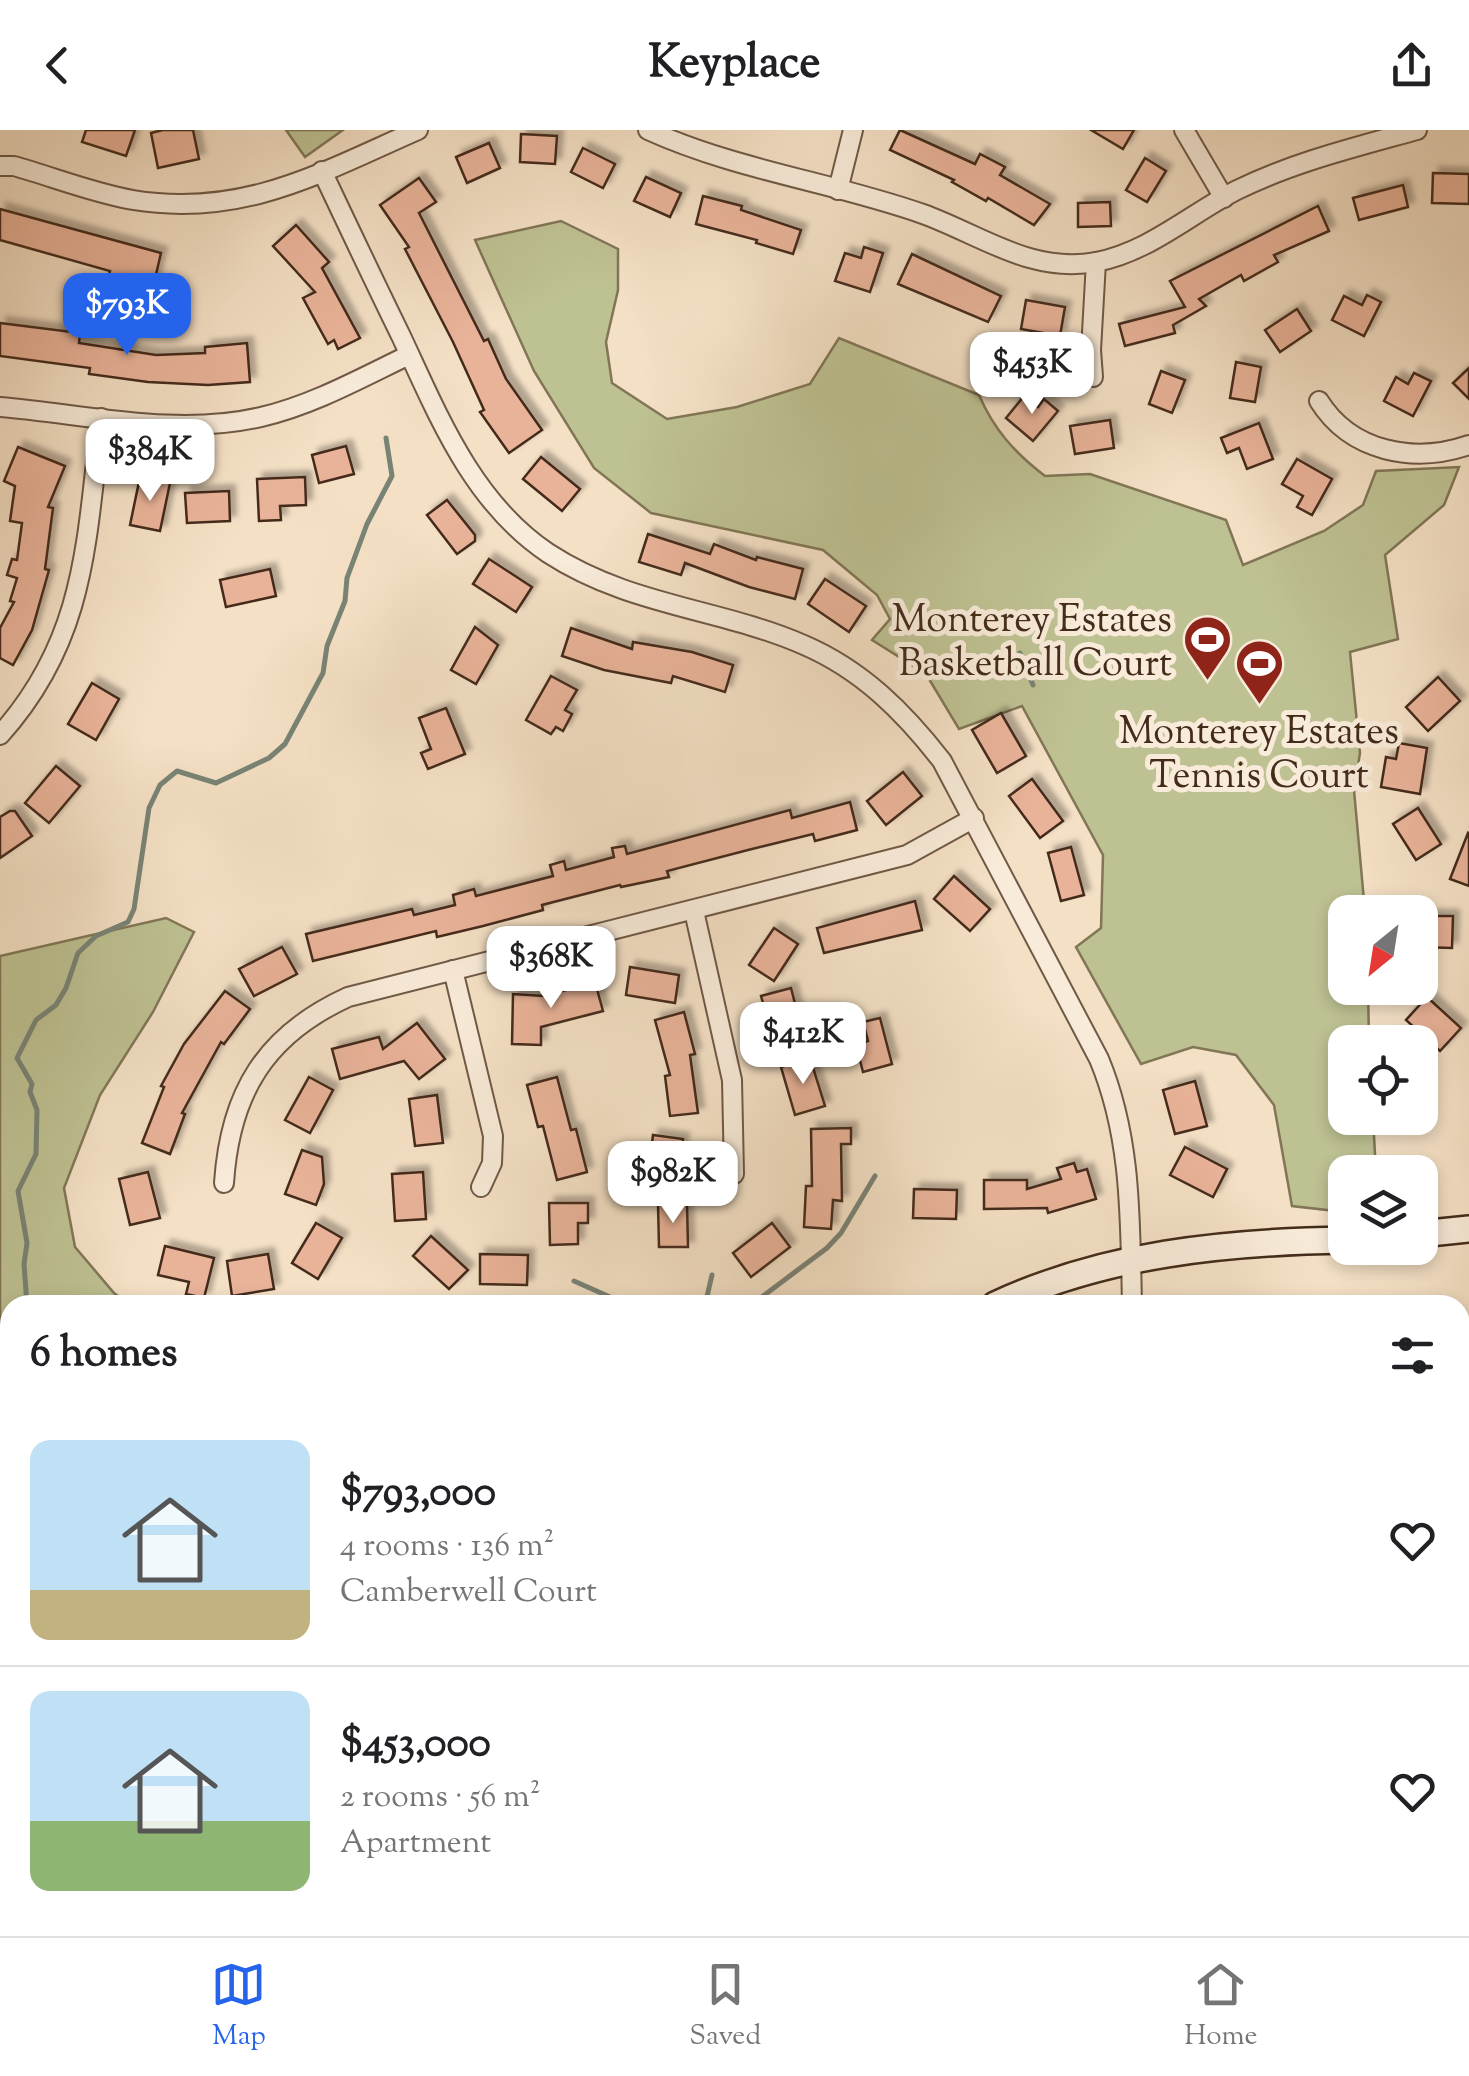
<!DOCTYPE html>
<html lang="en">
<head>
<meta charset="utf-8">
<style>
  :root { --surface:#fff; --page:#f6f6f6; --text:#202124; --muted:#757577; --line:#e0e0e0; --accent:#2563eb }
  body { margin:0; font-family:"Sorts Mill Goudy",serif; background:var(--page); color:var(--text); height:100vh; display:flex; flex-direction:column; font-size:38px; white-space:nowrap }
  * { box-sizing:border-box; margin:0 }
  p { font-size:32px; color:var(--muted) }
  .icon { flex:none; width:55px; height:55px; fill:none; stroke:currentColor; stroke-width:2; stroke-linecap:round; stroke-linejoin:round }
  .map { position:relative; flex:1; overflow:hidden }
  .panel { position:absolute; left:0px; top:1165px; width:1470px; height:642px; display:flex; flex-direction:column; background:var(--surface); border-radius:30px 30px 0 0; box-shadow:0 5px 15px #0003 }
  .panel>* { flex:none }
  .needle { width:65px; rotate:210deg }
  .tools { position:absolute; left:1328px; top:765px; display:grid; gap:20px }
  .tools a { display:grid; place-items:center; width:110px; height:110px; border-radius:20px; background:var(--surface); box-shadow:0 5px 15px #0003; font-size:50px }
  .price { position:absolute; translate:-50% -85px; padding:0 22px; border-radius:20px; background:#fff; color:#222; font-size:32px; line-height:65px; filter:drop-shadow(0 2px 5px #0008) }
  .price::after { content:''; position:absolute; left:50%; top:60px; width:30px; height:22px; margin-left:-15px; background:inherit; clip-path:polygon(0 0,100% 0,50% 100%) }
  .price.current { background:var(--accent); color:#fff }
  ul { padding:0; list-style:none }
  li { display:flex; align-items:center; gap:30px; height:250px; padding:0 30px }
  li+li { border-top:2px solid var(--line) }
  li span { display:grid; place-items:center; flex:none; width:280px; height:200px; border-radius:20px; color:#555 }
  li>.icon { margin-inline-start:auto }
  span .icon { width:120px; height:120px; fill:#fffc; stroke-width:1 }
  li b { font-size:42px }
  h2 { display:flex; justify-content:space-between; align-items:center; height:120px; padding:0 30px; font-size:42px }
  header { display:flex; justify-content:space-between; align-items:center; height:130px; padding:0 30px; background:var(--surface); font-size:45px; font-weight:800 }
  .tab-bar { display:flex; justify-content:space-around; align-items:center; height:140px; border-top:2px solid var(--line); background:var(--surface); font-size:28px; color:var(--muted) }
  .tab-bar a { display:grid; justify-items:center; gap:5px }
  .tab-bar .current { color:var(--accent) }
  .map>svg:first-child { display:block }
</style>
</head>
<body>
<header><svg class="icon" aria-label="back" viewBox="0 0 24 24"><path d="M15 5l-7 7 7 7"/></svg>Keyplace<svg class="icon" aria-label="share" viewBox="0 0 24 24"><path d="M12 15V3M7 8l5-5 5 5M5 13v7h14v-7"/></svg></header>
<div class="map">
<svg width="1469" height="1806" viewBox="0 0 1469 1806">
  <defs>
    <filter id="shadow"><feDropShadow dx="6" dy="-6" stdDeviation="2.5" flood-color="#0004"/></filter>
  </defs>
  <rect width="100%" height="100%" fill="#f4e0c5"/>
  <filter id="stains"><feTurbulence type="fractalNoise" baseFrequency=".002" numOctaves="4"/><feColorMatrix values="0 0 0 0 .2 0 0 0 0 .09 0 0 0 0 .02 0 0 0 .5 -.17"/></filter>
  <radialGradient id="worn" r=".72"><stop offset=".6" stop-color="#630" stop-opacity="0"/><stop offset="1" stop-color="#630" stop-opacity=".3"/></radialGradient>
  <g fill="#bec192" stroke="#817656" stroke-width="2.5">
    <path d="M286,0H343L305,27Z"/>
    <path d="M561,91L618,119V160L606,212L612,253L667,289L737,277L810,254L839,208L979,265C994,300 1015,323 1045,346L1090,344L1226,390L1243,435L1324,401L1363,375L1376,341L1459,337L1444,375L1385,425L1398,509L1350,522L1360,623L1354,660L1365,782H1345V858H1368L1369,912H1345V988H1373L1376,1042H1345V1082L1292,1076L1274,975L1236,925L1193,917L1141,934L1076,817L1101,798L1103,725L1022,576L959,599L926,544L872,510L890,489L877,465L823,420L651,383L594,338L534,241L475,110Z"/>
    <path d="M166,788L194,802L153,882L100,965L64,1058L75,1117L114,1163L130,1175H10V1281L0,1265V826Z"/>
  </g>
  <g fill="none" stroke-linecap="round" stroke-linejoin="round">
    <g stroke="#798375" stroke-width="5">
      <path d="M1020,523L1033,555"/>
      <path d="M574,1151L628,1175"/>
      <path d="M27,1175L24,1134L27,1113L18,1061L36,1024L37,980L30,962L32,954L17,928L36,890L56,875L66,858L78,823L96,806L128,792L134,779L149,678L160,655L177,641L216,653L269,628L285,614L323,543L327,516L345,471L347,448L367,394L392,346L386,308"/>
      <path d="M705,1175L712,1145"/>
      <path d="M751,1175L827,1118L841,1103L875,1046"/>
      <path d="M703,1798L705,1806"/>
    </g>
  </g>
  <g fill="#e9b399" stroke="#442c1b" stroke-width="2.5" filter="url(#shadow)">
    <path d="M86,0H135L126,26L82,12Z"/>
    <path d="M163,0H193L199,29L158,38L151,3Z"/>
    <path d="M900,0L975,34L980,24L1005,37L1000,45L1050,74L1034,95L988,68L986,71L952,52L954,50L890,20Z"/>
    <path d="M1091,0H1134L1123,19Z"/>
    <path d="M521,4L557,6L555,34L520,32Z"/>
    <path d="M489,13L500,38L467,53L456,27Z"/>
    <path d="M583,18L615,34L603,58L571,42Z"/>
    <path d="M1145,28L1166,41L1147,72L1126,60Z"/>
    <path d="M1433,43L1469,44V74L1432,73Z"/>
    <path d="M646,47L681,63L670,87L634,71Z"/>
    <path d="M419,48L436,72L419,83L484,211L488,209L506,249L542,300L509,323L480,282L484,280L453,212L405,119L409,117L380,75Z"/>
    <path d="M1403,55L1408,77L1359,90L1353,68Z"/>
    <path d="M703,66L742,76L741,80L801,100L793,124L756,113L757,110L696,94Z"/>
    <path d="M1110,72L1111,96L1078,97V73Z"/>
    <path d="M1318,76L1329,101L1274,125L1278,132L1244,151L1241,145L1199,169L1206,176L1173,195L1175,203L1125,216L1119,194L1185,177L1170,151Z"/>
    <path d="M0,79L161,123L154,153L132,148L130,158L107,152L110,141L0,110Z"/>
    <path d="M296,95L329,132L322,138L360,208L338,219L334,210L328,214L303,168L315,162L273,116Z"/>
    <path d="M864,117L883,123L870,162L835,151L845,123L861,128Z"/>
    <path d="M912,124L1001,166L988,192L898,154Z"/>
    <path d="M1367,165L1381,172L1364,206L1332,190L1344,166L1362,175Z"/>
    <path d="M1026,170L1065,177L1060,206L1021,199Z"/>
    <path d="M1297,179L1311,201L1280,222L1265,200Z"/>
    <path d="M0,193L80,203L79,213L156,225L205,223V217L247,213L250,252L208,255L148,252L89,244L90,238L0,226Z"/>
    <path d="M1236,232L1261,237L1255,272L1230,268Z"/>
    <path d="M1469,238V269L1453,253Z"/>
    <path d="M1161,241L1185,250L1172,283L1149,274Z"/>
    <path d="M1414,243L1431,251L1413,286L1384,271L1396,247L1408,254Z"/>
    <path d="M1024,266L1038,277L1044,269L1058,281L1033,311L1006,288Z"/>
    <path d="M1110,290L1114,318L1075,324L1070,296Z"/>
    <path d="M1259,293L1273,329L1247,339L1239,318L1227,323L1221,308Z"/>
    <path d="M346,316L354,344L319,353L312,325Z"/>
    <path d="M18,317L65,336L48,377L53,378L45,439L49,440L32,500L13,535L0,528V498L14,472L10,471L17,448L7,445L12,429L17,430L22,393L10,391L15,356L4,351Z"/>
    <path d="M541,327L580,359L562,381L523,349Z"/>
    <path d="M1297,329L1332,349L1312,385L1297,377L1303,366L1282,354Z"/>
    <path d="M140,347L170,353L160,401L130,395Z"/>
    <path d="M305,347L306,375L280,376L281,390L259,391L257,349Z"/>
    <path d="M229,361L230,391L187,393L185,363Z"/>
    <path d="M447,370L475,405V411L457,424L427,385Z"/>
    <path d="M648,404L710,424L714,414L756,430L757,427L803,439L795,469L749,457L685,433L681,445L639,432Z"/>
    <path d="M489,429L532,457L516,482L473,454Z"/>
    <path d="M270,439L276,466L226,477L220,450Z"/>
    <path d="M825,449L866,476L849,502L808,474Z"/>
    <path d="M475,497L498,515L476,554L451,540Z"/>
    <path d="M571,498L632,519L633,512L692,522L733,535L725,562L673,546L671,553L604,540L562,526Z"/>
    <path d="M551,546L577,560L565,580L572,584L563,601L556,597L551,604L526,590Z"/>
    <path d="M1438,547L1460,571L1428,601L1406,577Z"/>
    <path d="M92,553L119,569L96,610L68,594Z"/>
    <path d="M446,578L465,624L428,639L421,623L431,619L419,588Z"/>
    <path d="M1001,583L1026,626L997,643L972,600Z"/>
    <path d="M1399,613L1427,618L1420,664L1381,657L1386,627L1396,629Z"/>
    <path d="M56,636L80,656L49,693L25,673Z"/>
    <path d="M903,642L922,666L886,695L867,671Z"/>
    <path d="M1032,649L1063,691L1040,708L1009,666Z"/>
    <path d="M850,672L857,700L815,711L813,704L748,720L667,741L669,747L621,757L620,755L542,775L543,780L483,796L437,807L436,801L313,831L306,804L412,779L414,785L455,775L453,765L474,759L476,766L553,746L550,735L564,731L566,740L614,727L612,718L625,716L627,724L790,680L792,688Z"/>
    <path d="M1418,678L1441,714L1416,730L1393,694Z"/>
    <path d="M10,681H15L32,706L0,728V687Z"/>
    <path d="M1468,703L1469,704V756L1450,749Z"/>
    <path d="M1071,717L1084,765L1061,771L1048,723Z"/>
    <path d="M954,746L990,779L970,801L934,769Z"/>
    <path d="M915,771L922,800L824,823L817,798Z"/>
    <path d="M1420,786H1453L1452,818L1420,817Z"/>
    <path d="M774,798L798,814L774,851L749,835Z"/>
    <path d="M282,817L297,844L254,866L239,839Z"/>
    <path d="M630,837L679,845L675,873L626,865Z"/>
    <path d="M595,852L603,881L541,897V915L512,914L513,864L544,866Z"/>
    <path d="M791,858L803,905L774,912L761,866Z"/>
    <path d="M225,861L250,879L224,914L221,912L182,983L185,984L170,1024L142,1013L164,957L161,956L184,914Z"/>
    <path d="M1427,867L1461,898L1440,921L1406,890Z"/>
    <path d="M684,882L695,924L690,925L698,983L670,986L665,946L670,945L655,890Z"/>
    <path d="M880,888L892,934L863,942L856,915L868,911L863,892Z"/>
    <path d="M417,893L445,929L419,949L404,931L340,949L332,919L379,907L383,919Z"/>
    <path d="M810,928L825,976L795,985L781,937Z"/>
    <path d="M309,947L333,960L310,1003L285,990Z"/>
    <path d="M557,947L571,1000L576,999L587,1042L557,1050L543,996L538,997L527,955Z"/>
    <path d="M1195,951L1207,996L1175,1004L1163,960Z"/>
    <path d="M437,965L443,1013L415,1016L409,969Z"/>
    <path d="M851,998V1014H841L842,1071L833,1070L831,1099L804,1097L806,1056H812L811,999Z"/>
    <path d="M653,1005L683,1009L678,1050L648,1046Z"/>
    <path d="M1185,1017L1227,1039L1213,1067L1170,1045Z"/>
    <path d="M302,1020L322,1027L324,1054L316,1075L285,1064Z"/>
    <path d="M1074,1033L1077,1042L1087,1039L1096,1069L1048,1083L1047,1078L984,1079V1050H1027V1059L1061,1049L1057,1038Z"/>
    <path d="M148,1042L160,1088L130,1095L119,1049Z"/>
    <path d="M423,1042L426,1089L395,1091L392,1044Z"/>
    <path d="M914,1059L957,1060L956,1089L913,1088Z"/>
    <path d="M549,1073H588V1093H578V1114L550,1115Z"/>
    <path d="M658,1074H687L688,1117H659Z"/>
    <path d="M316,1093L342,1108L318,1149L292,1133Z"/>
    <path d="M772,1093L790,1117L751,1147L733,1123Z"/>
    <path d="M431,1106L468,1140L449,1159L413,1126Z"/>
    <path d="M165,1116L214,1128L204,1168L186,1164L189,1152L158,1145Z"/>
    <path d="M268,1124L274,1159L232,1166L227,1131Z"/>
    <path d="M480,1124L528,1125L527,1155L480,1154Z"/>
  </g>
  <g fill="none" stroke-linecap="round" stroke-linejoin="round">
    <defs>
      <g id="street">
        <path d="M648,0C736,40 832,52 923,84C981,105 1031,144 1096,132C1149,122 1190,84 1237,60C1294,32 1356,17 1417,0"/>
        <path d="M1184,0L1224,68"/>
        <path d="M0,36H14C53,47 93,63 133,70C243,88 320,43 418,0"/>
        <path d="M322,41C348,96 374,151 401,206C438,285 472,372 548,423C629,476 719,478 804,515C862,540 904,582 942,631L1099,929C1132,1008 1130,1090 1132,1175"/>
        <path d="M838,60L853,0"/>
        <path d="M1093,247L1091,220L1096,132"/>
        <path d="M1319,271C1351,322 1414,334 1469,315"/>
        <path d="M0,277C85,284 176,307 261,287C313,275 361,248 409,225"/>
        <path d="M0,605C87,508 86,410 101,288"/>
        <path d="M694,781L732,950L734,1044"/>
        <path d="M453,840L493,1006L492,1033L481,1057"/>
        <path d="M224,1053C230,963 265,905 348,867L907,725L974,688"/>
        <path d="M1460,1575L1469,1562"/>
        <path d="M0,1577L10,1585"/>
        <path d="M884,1798L887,1806"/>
        <path d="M1218,1798L1221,1806"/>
        <path d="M116,1806L118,1798"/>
      </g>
      <g id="secondary">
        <path d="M1420,1104L1469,1099"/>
        <path d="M995,1175C1105,1124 1224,1112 1345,1110"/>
        <path d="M512,1806L519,1798"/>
        <path d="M552,1806L558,1798"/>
      </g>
    </defs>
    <use href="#street" stroke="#705946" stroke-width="22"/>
    <use href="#secondary" stroke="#442c1b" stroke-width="30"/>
    <use href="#street" stroke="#f8ebd9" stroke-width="18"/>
    <use href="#secondary" stroke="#f8ebd9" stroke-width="25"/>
  </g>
  <defs>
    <symbol id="stadium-pin" viewBox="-11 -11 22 30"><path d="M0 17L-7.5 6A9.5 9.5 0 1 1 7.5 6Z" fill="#8f2418" stroke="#f8ebd9"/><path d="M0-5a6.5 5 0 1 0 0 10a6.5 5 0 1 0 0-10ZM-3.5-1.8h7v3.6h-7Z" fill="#fff"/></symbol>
  </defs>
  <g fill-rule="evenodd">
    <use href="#stadium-pin" x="1180" y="482" width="55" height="75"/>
    <use href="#stadium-pin" x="1232" y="506" width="55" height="75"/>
  </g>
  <g text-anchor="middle" stroke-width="10" stroke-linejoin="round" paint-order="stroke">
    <g font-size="38" fill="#442c1b" stroke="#f8ebd9" text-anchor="end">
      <text x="1172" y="501">Monterey Estates<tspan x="1172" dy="44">Basketball Court</tspan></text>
      <text x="1259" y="613" text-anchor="middle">Monterey Estates<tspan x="1259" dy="44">Tennis Court</tspan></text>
    </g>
  </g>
  <rect width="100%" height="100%" filter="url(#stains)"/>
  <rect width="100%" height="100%" fill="url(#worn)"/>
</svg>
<div class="tools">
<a><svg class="needle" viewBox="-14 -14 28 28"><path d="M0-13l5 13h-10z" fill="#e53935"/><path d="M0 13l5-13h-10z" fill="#757577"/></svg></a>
<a><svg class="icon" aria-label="locate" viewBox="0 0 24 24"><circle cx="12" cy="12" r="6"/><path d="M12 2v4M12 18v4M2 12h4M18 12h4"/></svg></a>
<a><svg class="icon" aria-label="layers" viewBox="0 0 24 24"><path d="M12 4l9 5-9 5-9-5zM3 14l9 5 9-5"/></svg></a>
</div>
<b class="price current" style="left:127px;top:228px">$793K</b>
<b class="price" style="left:1032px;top:287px">$453K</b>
<b class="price" style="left:150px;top:374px">$384K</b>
<b class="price" style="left:551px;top:881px">$368K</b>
<b class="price" style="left:803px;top:957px">$412K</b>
<b class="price" style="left:673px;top:1096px">$982K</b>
<section class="panel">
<h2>6 homes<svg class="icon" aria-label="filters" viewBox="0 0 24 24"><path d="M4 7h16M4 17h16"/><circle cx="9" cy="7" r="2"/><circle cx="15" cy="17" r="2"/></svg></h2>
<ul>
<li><span style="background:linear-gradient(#bfe0f5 75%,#c2b280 0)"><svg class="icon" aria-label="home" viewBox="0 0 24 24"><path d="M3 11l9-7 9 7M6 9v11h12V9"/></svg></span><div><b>$793,000</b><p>4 rooms · 136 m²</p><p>Camberwell Court</p></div><svg class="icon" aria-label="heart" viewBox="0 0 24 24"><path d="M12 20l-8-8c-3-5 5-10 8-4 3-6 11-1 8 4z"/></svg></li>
<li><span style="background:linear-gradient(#bfe0f5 65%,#8fb573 0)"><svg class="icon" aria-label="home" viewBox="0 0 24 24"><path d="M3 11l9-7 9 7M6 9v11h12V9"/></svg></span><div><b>$453,000</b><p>2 rooms · 56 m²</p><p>Apartment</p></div><svg class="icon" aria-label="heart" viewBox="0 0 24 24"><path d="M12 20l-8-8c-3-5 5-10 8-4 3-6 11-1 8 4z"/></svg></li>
</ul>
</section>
</div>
<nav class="tab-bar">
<a class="current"><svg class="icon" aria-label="map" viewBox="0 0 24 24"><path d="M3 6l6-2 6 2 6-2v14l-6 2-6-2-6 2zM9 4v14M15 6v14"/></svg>Map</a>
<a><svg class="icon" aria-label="saved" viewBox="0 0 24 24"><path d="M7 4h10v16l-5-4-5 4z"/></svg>Saved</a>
<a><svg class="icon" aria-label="home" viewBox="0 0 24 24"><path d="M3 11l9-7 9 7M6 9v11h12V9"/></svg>Home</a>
</nav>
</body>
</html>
